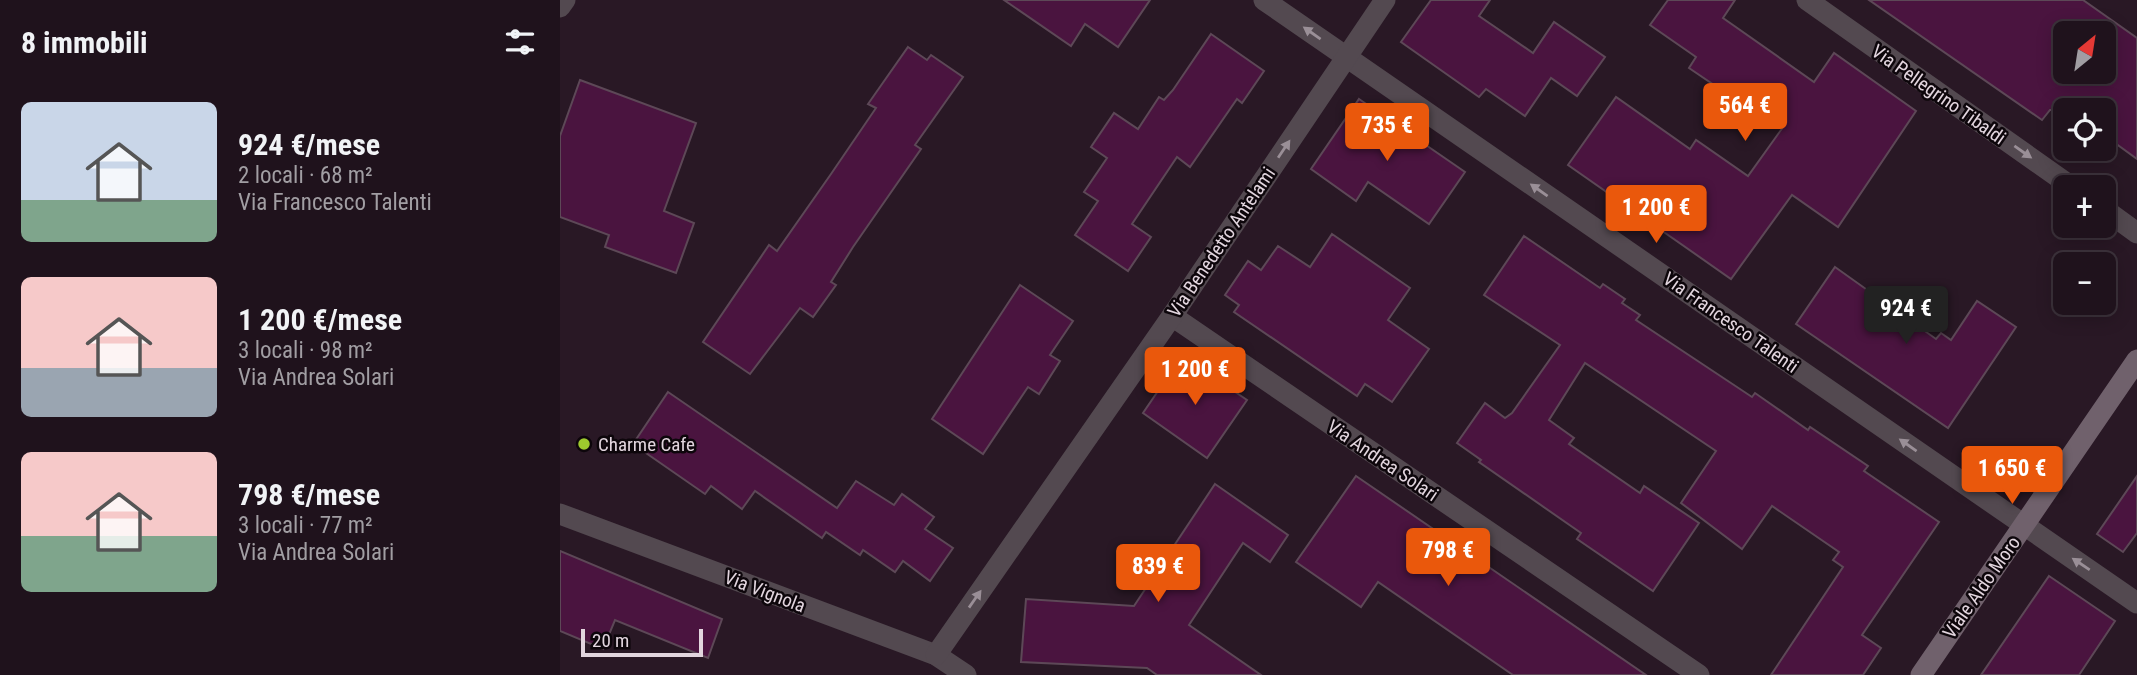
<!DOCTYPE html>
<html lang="it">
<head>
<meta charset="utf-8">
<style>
  :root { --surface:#1f121c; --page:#2c2029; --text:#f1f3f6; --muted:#a19ea3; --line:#3c323b; --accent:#ea580c }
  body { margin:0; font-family:"Roboto Condensed",sans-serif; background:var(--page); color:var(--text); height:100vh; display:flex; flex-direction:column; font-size:26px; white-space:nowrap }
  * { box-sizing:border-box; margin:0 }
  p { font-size:23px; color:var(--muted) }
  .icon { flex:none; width:38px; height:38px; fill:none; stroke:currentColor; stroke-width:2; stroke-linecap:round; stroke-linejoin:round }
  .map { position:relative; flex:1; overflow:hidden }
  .drawer { display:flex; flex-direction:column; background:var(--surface); width:560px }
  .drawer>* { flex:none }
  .needle { width:46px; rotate:30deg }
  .controls { position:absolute; left:1493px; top:21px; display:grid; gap:14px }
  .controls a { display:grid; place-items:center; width:63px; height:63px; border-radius:10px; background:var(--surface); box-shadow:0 4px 18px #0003,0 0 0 2px var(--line); font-size:35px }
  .scale { position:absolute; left:21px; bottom:18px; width:122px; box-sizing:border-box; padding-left:7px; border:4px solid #e2d5de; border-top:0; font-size:19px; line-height:24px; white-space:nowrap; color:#e2d5de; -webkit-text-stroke:5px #0d060b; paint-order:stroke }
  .price { position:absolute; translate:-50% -60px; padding:0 16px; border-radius:7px; background:var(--accent); color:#fff; font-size:23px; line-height:46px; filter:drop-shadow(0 2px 4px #0008) }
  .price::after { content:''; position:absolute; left:50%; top:42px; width:21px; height:16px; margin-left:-10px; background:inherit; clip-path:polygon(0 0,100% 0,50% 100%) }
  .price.active { background:#222; color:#fff }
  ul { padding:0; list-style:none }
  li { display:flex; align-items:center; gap:21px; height:175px; padding:0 21px }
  li span { display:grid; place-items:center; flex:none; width:196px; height:140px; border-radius:10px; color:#555 }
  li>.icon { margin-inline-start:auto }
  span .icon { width:84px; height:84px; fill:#fffc; stroke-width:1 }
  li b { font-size:30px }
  h2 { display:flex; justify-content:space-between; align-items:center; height:84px; padding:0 21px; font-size:30px }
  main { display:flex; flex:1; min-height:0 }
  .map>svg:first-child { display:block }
</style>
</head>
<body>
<main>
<section class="drawer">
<h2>8 immobili<svg class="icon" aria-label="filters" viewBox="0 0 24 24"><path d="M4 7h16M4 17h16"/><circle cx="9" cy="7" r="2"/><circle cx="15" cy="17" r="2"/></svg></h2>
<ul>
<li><span style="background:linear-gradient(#c9d6e8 70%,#7fa58c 0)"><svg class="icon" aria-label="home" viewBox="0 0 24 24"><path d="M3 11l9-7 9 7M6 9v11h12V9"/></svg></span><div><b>924 €/mese</b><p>2 locali · 68 m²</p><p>Via Francesco Talenti</p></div></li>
<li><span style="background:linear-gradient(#f6c9c9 65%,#9aa5b1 0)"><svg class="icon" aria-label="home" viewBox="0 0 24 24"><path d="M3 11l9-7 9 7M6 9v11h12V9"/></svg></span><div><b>1 200 €/mese</b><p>3 locali · 98 m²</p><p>Via Andrea Solari</p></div></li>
<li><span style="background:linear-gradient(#f6c9c9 60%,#7fa58c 0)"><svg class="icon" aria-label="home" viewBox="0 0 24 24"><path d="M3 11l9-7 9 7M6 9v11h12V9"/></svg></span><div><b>798 €/mese</b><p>3 locali · 77 m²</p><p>Via Andrea Solari</p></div></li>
</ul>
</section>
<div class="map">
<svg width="1577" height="675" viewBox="0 0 1577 675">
  <rect width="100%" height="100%" fill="#291825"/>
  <g fill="#4a143f" stroke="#5d4857" stroke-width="2" fill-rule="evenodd">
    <path d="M444,0H590L558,47L525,24L511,46Z"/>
    <path d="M871,0H930L919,16L973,53L994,22L1045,57L1017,96L991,78L965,116L926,89L919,97L841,42Z"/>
    <path d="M1108,0H1175L1163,18L1254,82L1274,53L1356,111L1278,227L1232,195L1171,279L1008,165L1056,97L1130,149L1136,140L1188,176L1226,123L1171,85L1166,93L1129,68L1136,57L1090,25Z"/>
    <path d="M1309,0H1523L1577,38V159L1544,135V110H1490L1482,120ZM1505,33H1544V72H1505Z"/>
    <path d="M651,34L704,71L682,103L677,99L630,167L617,157L572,224L591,237L568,271L515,235L538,201L524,192L547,158L531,147L554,113L578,129L599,97L604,100L613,90Z"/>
    <path d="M348,47L367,60L371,55L403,77L355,145L361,149L293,247L271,282L276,285L253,317L240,308L190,374L143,342L209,245L217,251L271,174L316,108L308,104Z"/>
    <path d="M20,80L136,123L104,211L134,223L116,273L45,247L49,235L0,217V136Z"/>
    <path d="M799,99L905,172L869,224L808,182L796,201L751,169Z"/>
    <path d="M772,234L850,288L828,320L869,349L832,402L805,384L797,396L674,312L679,305L665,295L688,261L701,270L718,246L750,267Z"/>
    <path d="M964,236L1040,288L1043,284L1065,299L1062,303L1080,315L1076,320L1192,397L1195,393L1248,430L1250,427L1308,466L1304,471L1379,522L1302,635L1321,648L1303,675H1211L1283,567L1273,560L1279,552L1212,506L1182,549L1121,503L1156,451L1025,363L989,420L1014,438L1009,444L1080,493L1084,486L1139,523L1093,591L1017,539L1021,533L919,462L921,460L897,443L925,403L945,418L952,413L1000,345L924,295Z"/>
    <path d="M1275,267L1376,339L1381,333L1391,340L1417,301L1456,327L1388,428L1236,324Z"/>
    <path d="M460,285L513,321L490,355L500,361L479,394L468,387L423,454L372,419Z"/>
    <path d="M622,356L687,400L647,458L583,413Z"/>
    <path d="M108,392L277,508L296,481L334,505L342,494L374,517L365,529L393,548L370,581L343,561L335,572L303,550L300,555L266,532L262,538L195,491L182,509L151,486L145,494L73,444Z"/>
    <path d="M796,476L1086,675H953L818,582L801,607L736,562Z"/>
    <path d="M1577,476V533L1563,552L1537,534Z"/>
    <path d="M655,484L728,535L710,562L683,543L629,625L701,675H597L587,668L461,662L466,599L574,606Z"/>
    <path d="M0,551L162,619L148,658L55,620L43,649L0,631Z"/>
    <path d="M1489,576L1555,621L1519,675H1421Z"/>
  </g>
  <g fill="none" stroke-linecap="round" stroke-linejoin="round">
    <g stroke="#534950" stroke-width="21">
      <path d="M704,0L1577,603"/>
      <path d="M1247,0L1512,187"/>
      <path d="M0,7L5,0"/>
      <path d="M1544,209L1577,233"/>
      <path d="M612,316L1139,675"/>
      <path d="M0,514L376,655L406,675"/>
      <path d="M376,655L612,316L825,0"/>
    </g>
    <path stroke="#70616c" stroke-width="21" d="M1361,675L1577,360"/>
  </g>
  <defs><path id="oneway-solid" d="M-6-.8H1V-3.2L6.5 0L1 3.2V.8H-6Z" transform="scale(1.75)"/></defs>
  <g fill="#9a8f97">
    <use href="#oneway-solid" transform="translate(752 33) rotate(-145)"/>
    <use href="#oneway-solid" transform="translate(724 149) rotate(-56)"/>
    <use href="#oneway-solid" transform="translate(1463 152) rotate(35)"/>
    <use href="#oneway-solid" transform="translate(979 190) rotate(-145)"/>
    <use href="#oneway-solid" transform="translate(1348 445) rotate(-145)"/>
    <use href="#oneway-solid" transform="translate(1521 564) rotate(-146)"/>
    <use href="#oneway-solid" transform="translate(415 599) rotate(-55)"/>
  </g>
  <circle fill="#9eca2e" stroke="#0d060b" stroke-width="2.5" cx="24" cy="444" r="7"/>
  <g text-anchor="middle" stroke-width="5" stroke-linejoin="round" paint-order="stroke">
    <g font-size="19" fill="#e2d5de" stroke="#0d060b">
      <text transform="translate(1379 94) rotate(35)" y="7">Via Pellegrino Tibaldi</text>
      <text transform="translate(661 242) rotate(-56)" y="7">Via Benedetto Antelami</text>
      <text transform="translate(1171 322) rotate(35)" y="7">Via Francesco Talenti</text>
      <text transform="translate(823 460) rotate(34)" y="7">Via Andrea Solari</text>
      <text transform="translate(1421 587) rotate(-55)" y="7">Viale Aldo Moro</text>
      <text transform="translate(205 591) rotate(21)" y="7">Via Vignola</text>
    </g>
    <g font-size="19" fill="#e2d5de" stroke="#0d060b" text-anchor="start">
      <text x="38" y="451">Charme Cafe</text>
    </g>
  </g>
</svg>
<div class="controls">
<a><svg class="needle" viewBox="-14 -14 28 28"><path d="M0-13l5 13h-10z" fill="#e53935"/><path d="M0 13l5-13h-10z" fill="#a19ea3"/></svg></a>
<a><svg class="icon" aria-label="locate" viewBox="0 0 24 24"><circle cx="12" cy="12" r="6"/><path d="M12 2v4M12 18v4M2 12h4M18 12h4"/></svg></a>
<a>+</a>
<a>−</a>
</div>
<div class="scale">20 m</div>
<b class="price" style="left:1185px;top:143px">564 €</b>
<b class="price" style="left:827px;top:163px">735 €</b>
<b class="price" style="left:1096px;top:245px">1 200 €</b>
<b class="price active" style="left:1346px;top:346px">924 €</b>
<b class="price" style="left:635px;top:407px">1 200 €</b>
<b class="price" style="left:1452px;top:506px">1 650 €</b>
<b class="price" style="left:888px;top:588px">798 €</b>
<b class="price" style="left:598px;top:604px">839 €</b>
</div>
</main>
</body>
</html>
